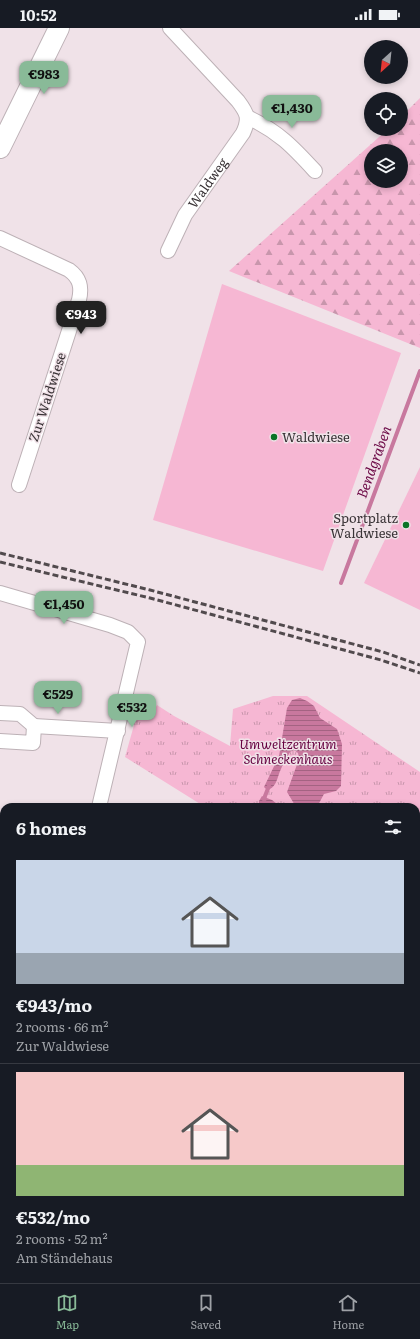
<!DOCTYPE html>
<html lang="en">
<head>
<meta charset="utf-8">
<style>
  :root { --surface:#171b24; --page:#20242c; --text:#f1f3f6; --muted:#9ea1a6; --line:#363941; --accent:#89ba98 }
  body { margin:0; font-family:Literata,serif; background:var(--page); color:var(--text); height:100vh; display:flex; flex-direction:column; font-size:15px; white-space:nowrap }
  * { box-sizing:border-box; margin:0 }
  p { font-size:13px; color:var(--muted) }
  .icon { flex:none; width:22px; height:22px; fill:none; stroke:currentColor; stroke-width:2; stroke-linecap:round; stroke-linejoin:round }
  .map { position:relative; flex:1; overflow:hidden }
  .sheet { position:absolute; left:0px; top:775px; width:420px; height:480px; display:flex; flex-direction:column; background:var(--surface); border-radius:12px 12px 0 0; box-shadow:0 2px 6px #0003 }
  .sheet>* { flex:none }
  .needle { width:26px; rotate:207deg }
  .tools { position:absolute; left:364px; top:12px; display:grid; gap:8px }
  .tools a { display:grid; place-items:center; width:44px; height:44px; border-radius:50%; background:var(--surface); box-shadow:0 2px 6px #0003; font-size:20px }
  .price { position:absolute; translate:-50% -34px; padding:0 9px; border-radius:8px; background:var(--accent); color:#111; font-size:13px; line-height:26px; filter:drop-shadow(0 1px 2px #0008) }
  .price::after { content:''; position:absolute; left:50%; top:24px; width:12px; height:9px; margin-left:-6px; background:inherit; clip-path:polygon(0 0,100% 0,50% 100%) }
  .price.selected { background:#222; color:#fff }
  ul { padding:0; list-style:none }
  li { display:grid; align-content:center; gap:8px; height:212px; padding:0 16px }
  li+li { border-top:1px solid var(--line) }
  li span { display:grid; place-items:center; height:124px; border-radius:0px; color:#555 }
  li>.icon { margin-inline-start:auto }
  span .icon { width:72px; height:72px; fill:#fffc; stroke-width:1 }
  li b { font-size:17px }
  h2 { display:flex; justify-content:space-between; align-items:center; height:48px; padding:0 16px; font-size:17px }
  .status { display:flex; justify-content:space-between; align-items:center; height:28px; padding:0 20px; background:var(--surface); direction:ltr }
  .status svg { height:11px; fill:currentColor }
  .tab-bar { display:flex; justify-content:space-around; align-items:center; height:56px; border-top:1px solid var(--line); background:var(--surface); font-size:11px; color:var(--muted) }
  .tab-bar a { display:grid; justify-items:center; gap:2px }
  .tab-bar .selected { color:var(--accent) }
  .map>svg:first-child { display:block }
</style>
</head>
<body>
<div class="status"><b>10:52</b><svg viewBox="0 0 49 12"><path d="M0 12V9h3v3zM5 12V6h3v6zM10 12V3h3v9zM15 12V0h3v12zM26 1h20v11H26zM47 4h2v5h-2z"/></svg></div>
<div class="map">
<svg width="420" height="1255" viewBox="0 0 420 1255">
  <defs>
    <pattern id="grass-tufts" width="24" height="20" patternUnits="userSpaceOnUse"><rect width="24" height="20" fill="#f6b7d3"/><path d="M3 7l-1-3M5 7V3M7 7l1-3M15 17l-1-3M17 17v-4M19 17l1-3" fill="none" stroke="#c896ac"/></pattern>
    <pattern id="forest-firs" width="22" height="20" patternUnits="userSpaceOnUse"><rect width="22" height="20" fill="#f6b7d3"/><path d="M5 1l3.5 6h-7zM16 11l3.5 6h-7z" fill="#c896ac"/></pattern>
    <pattern id="water-rules" width="6" height="5" patternUnits="userSpaceOnUse"><rect width="6" height="5" fill="#c8789e"/><path d="M0 2.5h6" fill="none" stroke="#a36382"/></pattern>
  </defs>
  <rect width="100%" height="100%" fill="#f0e2e8"/>
  <g fill="url(#grass-tufts)">
    <path d="M273,668H307L420,744V860L416,869V779H205L125,729L138,683L156,679L157,677L174,688L230,718L233,681Z"/>
    <path d="M257,1251H279L272,1255H250Z"/>
  </g>
  <path fill="url(#forest-firs)" fill-rule="evenodd" d="M420,70V320L229,243L388,101H401V89ZM371,123H401V153H371Z"/>
  <g fill="#f6b7d3">
    <path d="M222,256L401,325L323,543L153,492Z"/>
    <path d="M420,439V582L364,555Z"/>
  </g>
  <g fill="url(#water-rules)">
    <path d="M300,670L307,673L314,678L320,690L337,701L342,716L341,758L336,763L324,766L317,779H296L287,764L299,731L298,725L294,722L290,724C287,730 283,735 281,741C277,749 277,760 267,762L264,759L279,728L287,680L292,672Z"/>
    <path d="M262,768L272,772L281,779H261L259,777V773Z"/>
    <path d="M420,1137V1165L416,1167V1139Z"/>
    <path d="M206,1251H257L250,1255H201Z"/>
  </g>
  <g fill="none" stroke-linecap="round" stroke-linejoin="round">
    <g stroke="#c8789e" stroke-width="4">
      <path d="M341,555L420,343"/>
      <path d="M269,779L264,774L265,768L269,758"/>
    </g>
    <defs>
      <g id="minor">
        <path d="M247,89C278,103 293,119 315,143"/>
        <path d="M0,210L69,242C80,250 82,259 79,272L19,457"/>
        <path id="s1" d="M168,223L185,187L243,105C250,90 247,85 238,73L170,0"/>
        <path d="M0,565L110,597L128,604L138,614L99,779"/>
        <path d="M0,685L20,686L34,698"/>
        <path d="M0,713L33,715L34,698L118,703"/>
        <path d="M0,882L4,886"/>
        <path d="M0,899L4,895"/>
        <path d="M0,1193L4,1176"/>
        <path d="M0,1228L4,1230"/>
        <path d="M11,1255L12,1251"/>
        <path d="M188,1255L191,1251"/>
      </g>
      <path id="secondary" d="M0,120L59,0"/>
    </defs>
    <use href="#minor" stroke="#bdb1b6" stroke-width="16"/>
    <use href="#secondary" stroke="#bdb1b6" stroke-width="22"/>
    <use href="#minor" stroke="#fff" stroke-width="14"/>
    <use href="#secondary" stroke="#fff" stroke-width="20"/>
    <g stroke="#514a4d" stroke-width="3" stroke-dasharray="6 3" stroke-linecap="butt">
      <path d="M0,525L150,562L383,624L420,637"/>
      <path d="M0,534L150,570L381,632L420,645"/>
    </g>
  </g>
  <g fill="#0a7426" stroke="#f0e2e8" stroke-width="1.5">
    <circle cx="274" cy="409" r="4"/>
    <circle cx="406" cy="497" r="4"/>
  </g>
  <g text-anchor="middle" stroke-width="3" stroke-linejoin="round" paint-order="stroke">
    <g font-size="13" fill="#3a3437" stroke="#f0e2e8">
      <text dy="5" stroke="none"><textPath href="#s1" startOffset="79">Waldweg</textPath></text>
      <text transform="translate(47 369) rotate(-72)" y="5">Zur Waldwiese</text>
    </g>
    <g font-size="13" fill="#3a3437" stroke="#f0e2e8" text-anchor="start">
      <text x="282" y="414">Waldwiese</text>
      <text x="398" y="495" text-anchor="end">Sportplatz<tspan x="398" dy="15">Waldwiese</tspan></text>
    </g>
    <g font-size="13" font-style="italic" fill="#660040" stroke="#f0e2e8">
      <text x="288" y="721">Umweltzentrum<tspan x="288" dy="15">Schneckenhaus</tspan></text>
    </g>
    <g font-size="14" font-style="italic" fill="#690543" stroke="#f0e2e8">
      <text transform="translate(374 434) rotate(-70)" y="5">Bendgraben</text>
    </g>
  </g>
</svg>
<div class="tools">
<a><svg class="needle" viewBox="-14 -14 28 28"><path d="M0-13l5 13h-10z" fill="#e53935"/><path d="M0 13l5-13h-10z" fill="#9ea1a6"/></svg></a>
<a><svg class="icon" aria-label="locate" viewBox="0 0 24 24"><circle cx="12" cy="12" r="6"/><path d="M12 2v4M12 18v4M2 12h4M18 12h4"/></svg></a>
<a><svg class="icon" aria-label="layers" viewBox="0 0 24 24"><path d="M12 4l9 5-9 5-9-5zM3 14l9 5 9-5"/></svg></a>
</div>
<b class="price" style="left:44px;top:67px">€983</b>
<b class="price" style="left:292px;top:101px">€1,430</b>
<b class="price selected" style="left:81px;top:307px">€943</b>
<b class="price" style="left:64px;top:597px">€1,450</b>
<b class="price" style="left:58px;top:687px">€529</b>
<b class="price" style="left:132px;top:700px">€532</b>
<section class="sheet">
<h2>6 homes<svg class="icon" aria-label="filters" viewBox="0 0 24 24"><path d="M4 7h16M4 17h16"/><circle cx="9" cy="7" r="2"/><circle cx="15" cy="17" r="2"/></svg></h2>
<ul>
<li><span style="background:linear-gradient(#c9d6e8 75%,#9aa5b1 0)"><svg class="icon" aria-label="home" viewBox="0 0 24 24"><path d="M3 11l9-7 9 7M6 9v11h12V9"/></svg></span><div><b>€943/mo</b><p>2 rooms · 66 m²</p><p>Zur Waldwiese</p></div></li>
<li><span style="background:linear-gradient(#f6c9c9 75%,#8fb573 0)"><svg class="icon" aria-label="home" viewBox="0 0 24 24"><path d="M3 11l9-7 9 7M6 9v11h12V9"/></svg></span><div><b>€532/mo</b><p>2 rooms · 52 m²</p><p>Am Ständehaus</p></div></li>
</ul>
</section>
</div>
<nav class="tab-bar">
<a class="selected"><svg class="icon" aria-label="map" viewBox="0 0 24 24"><path d="M3 6l6-2 6 2 6-2v14l-6 2-6-2-6 2zM9 4v14M15 6v14"/></svg>Map</a>
<a><svg class="icon" aria-label="saved" viewBox="0 0 24 24"><path d="M7 4h10v16l-5-4-5 4z"/></svg>Saved</a>
<a><svg class="icon" aria-label="home" viewBox="0 0 24 24"><path d="M3 11l9-7 9 7M6 9v11h12V9"/></svg>Home</a>
</nav>
</body>
</html>
